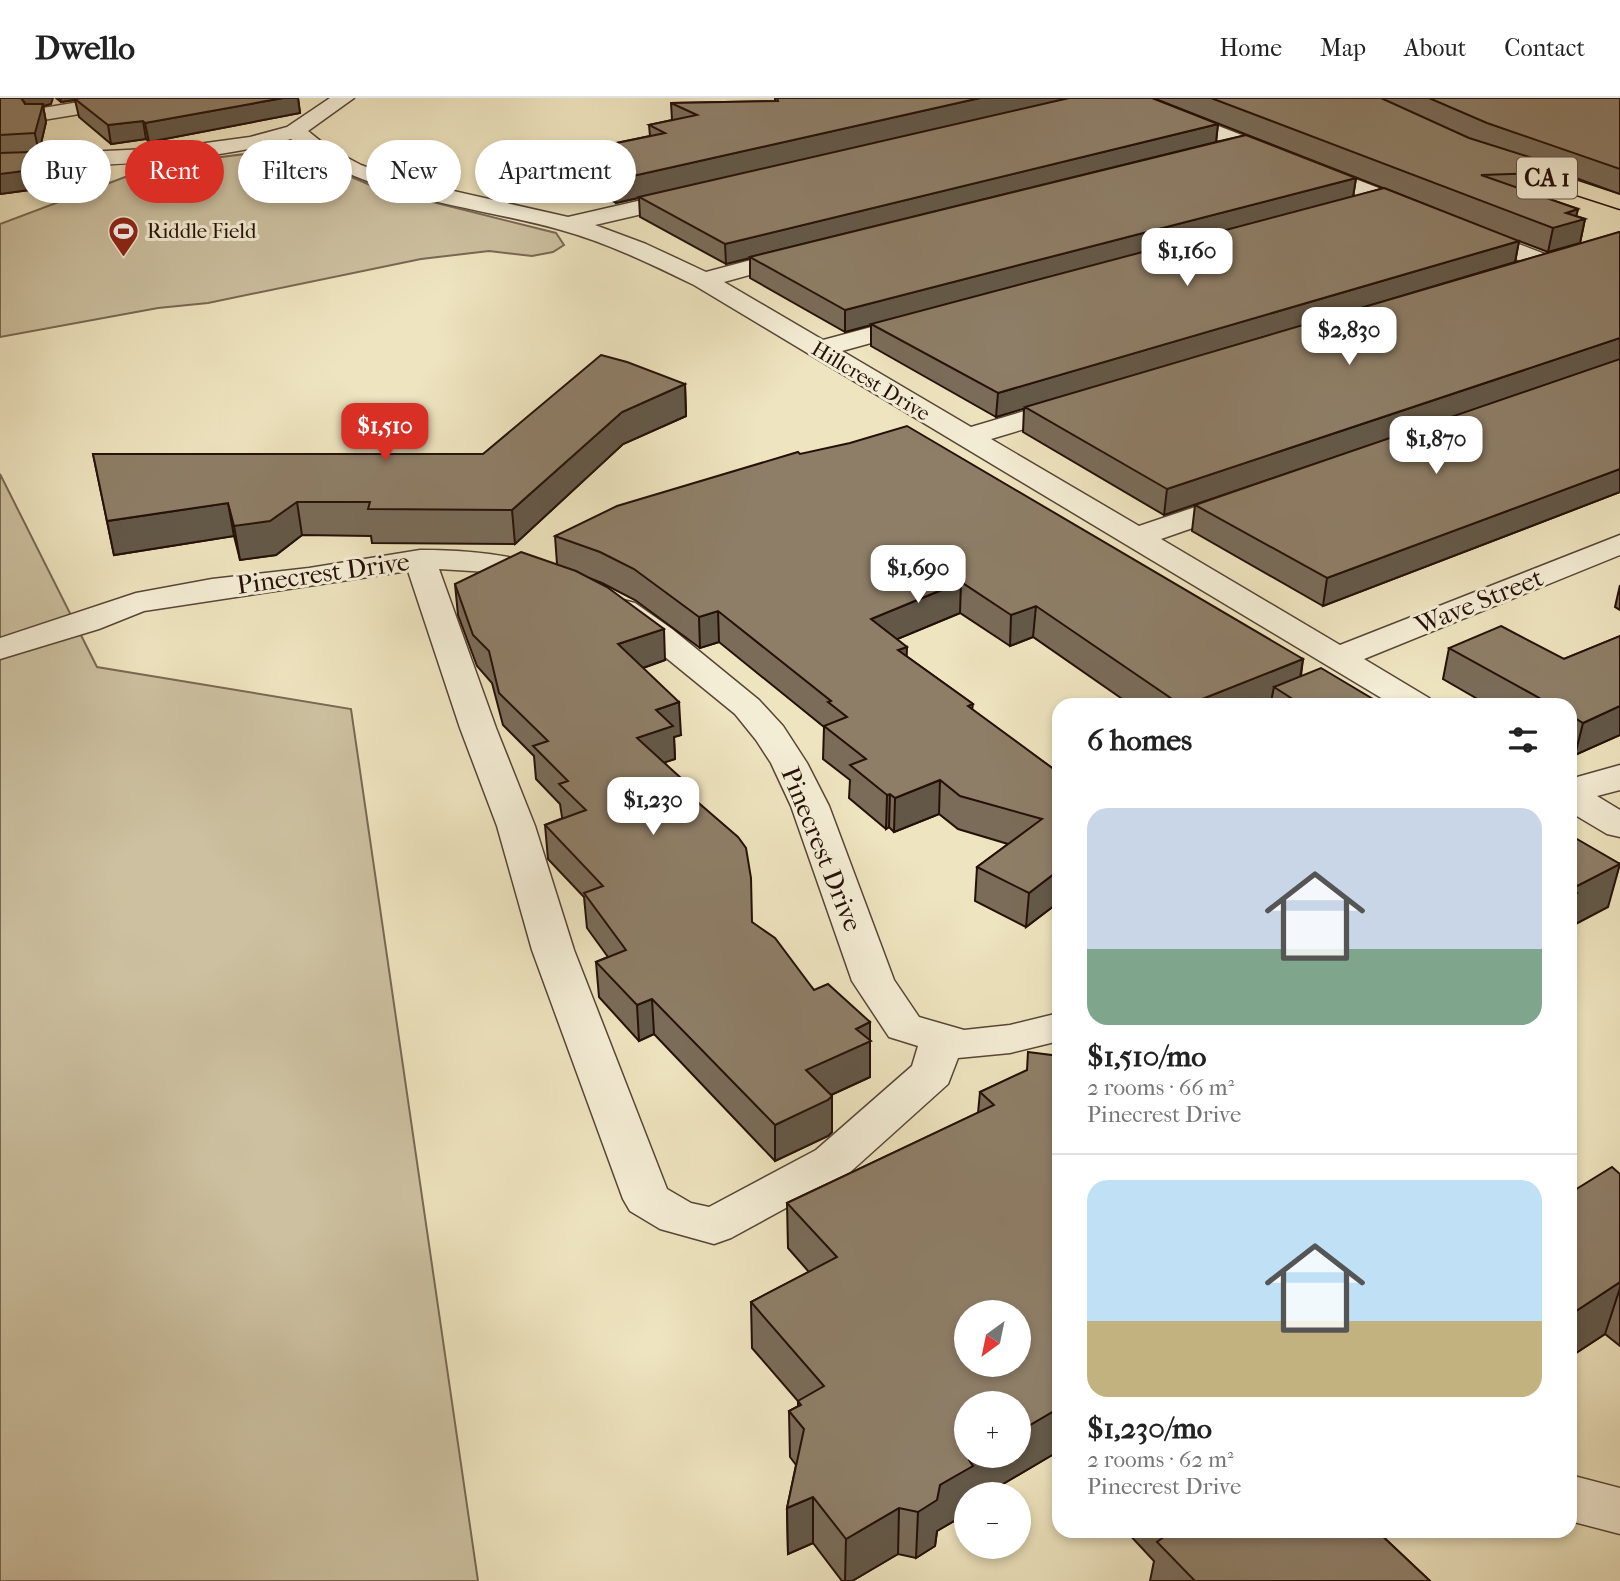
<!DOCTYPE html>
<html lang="en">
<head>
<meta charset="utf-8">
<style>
  :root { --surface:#fff; --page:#f2f2f2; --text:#222; --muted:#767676; --line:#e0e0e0; --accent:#d93025 }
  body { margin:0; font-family:"IM FELL French Canon",serif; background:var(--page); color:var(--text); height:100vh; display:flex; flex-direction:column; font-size:26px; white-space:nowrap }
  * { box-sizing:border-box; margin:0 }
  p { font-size:23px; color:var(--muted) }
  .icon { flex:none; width:38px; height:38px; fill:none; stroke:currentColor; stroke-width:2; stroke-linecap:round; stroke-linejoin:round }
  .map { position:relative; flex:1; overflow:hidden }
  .sheet { position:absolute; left:1052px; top:600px; width:525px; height:840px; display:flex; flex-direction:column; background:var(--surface); border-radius:21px; box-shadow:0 4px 10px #0003 }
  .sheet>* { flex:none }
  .top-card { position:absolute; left:21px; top:42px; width:665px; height:63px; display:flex; gap:14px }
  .needle { width:46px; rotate:213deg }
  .fabs { position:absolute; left:954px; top:1202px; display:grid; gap:14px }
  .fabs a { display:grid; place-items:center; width:77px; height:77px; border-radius:50%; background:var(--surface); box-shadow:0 4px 10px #0003; font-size:35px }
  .price { position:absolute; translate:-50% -60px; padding:0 16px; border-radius:14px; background:#fff; color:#222; font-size:23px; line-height:46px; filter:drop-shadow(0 2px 4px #0008) }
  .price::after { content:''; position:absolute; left:50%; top:42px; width:21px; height:16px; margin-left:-10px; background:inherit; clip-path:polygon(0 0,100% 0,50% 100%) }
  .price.current { background:var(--accent); color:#fff }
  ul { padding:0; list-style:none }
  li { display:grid; align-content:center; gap:14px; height:371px; padding:0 35px }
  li+li { border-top:2px solid var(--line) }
  li span { display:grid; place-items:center; height:217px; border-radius:21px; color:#555 }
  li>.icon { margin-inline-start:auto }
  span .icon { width:126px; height:126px; fill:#fffc; stroke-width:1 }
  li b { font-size:30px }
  h2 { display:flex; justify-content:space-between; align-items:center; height:84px; padding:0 35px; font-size:30px }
  .pill { padding:0 24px; border-radius:32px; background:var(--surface); box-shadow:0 4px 10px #0003; font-size:24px; line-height:63px }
  .pill.current { background:var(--accent); color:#fff }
  header { display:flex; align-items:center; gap:42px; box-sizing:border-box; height:98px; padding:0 35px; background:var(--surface); border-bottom:2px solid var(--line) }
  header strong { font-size:33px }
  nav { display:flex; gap:38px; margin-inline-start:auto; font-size:24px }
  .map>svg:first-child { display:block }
</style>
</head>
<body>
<header>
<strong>Dwello</strong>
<nav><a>Home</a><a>Map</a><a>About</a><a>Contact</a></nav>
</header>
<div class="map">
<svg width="1620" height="1483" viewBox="0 0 1620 1483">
  <rect width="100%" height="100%" fill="#eee4bf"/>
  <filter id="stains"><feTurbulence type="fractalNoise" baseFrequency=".00286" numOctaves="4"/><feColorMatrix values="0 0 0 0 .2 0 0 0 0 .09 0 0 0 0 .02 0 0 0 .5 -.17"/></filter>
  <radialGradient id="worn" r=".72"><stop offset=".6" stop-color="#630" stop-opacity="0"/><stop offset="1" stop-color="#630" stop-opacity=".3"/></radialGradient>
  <g fill="#ccc0a0" stroke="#786854" stroke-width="2">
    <path d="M269,53L298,56L377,90L556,135L564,147L553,154L532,158L489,153L421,161L208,205L158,210L0,239V126L157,67Z"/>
    <path d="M0,376L97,569L351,611L478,1483H0Z"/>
  </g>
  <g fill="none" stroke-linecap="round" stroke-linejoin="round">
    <defs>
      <g id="minor">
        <path d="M103,0H150L147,4L140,6L37,23L30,21L27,17L30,13L37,11Z"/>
        <path d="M330,0H354L308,33L329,50L361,67L396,80L568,119L690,91L698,93L701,98L698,103L595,127L646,146L706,174L800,149L808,151L812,156L808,161L724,184L823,242L920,216L929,219L933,224L929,229L842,253L971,329L1065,301L1075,299L1085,301L1089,307L1085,313L991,341L1139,428L1231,397L1242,394L1253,397L1257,403L1253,409L1161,441L1340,547L1620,437V457L1364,561L1429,600L1435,607H1393L694,187C651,166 608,145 561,132C468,106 369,102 291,41C196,67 97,66 0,72V58L169,50L250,39L287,29Z"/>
        <path d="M1118,0H1146L1425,108L1428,113L1425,118H1409L1121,4Z"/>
        <path d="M1469,127L1558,161L1561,166L1558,171L1549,173L1540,171L1461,139L1457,134L1461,129Z"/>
        <path d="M420,452C475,452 508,457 560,471L565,478L560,485L549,488L504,475L439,471L496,630L535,728L574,852L667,1091L691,1105L709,1109L816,1052L912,968L918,948L889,939L852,883L791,708L771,665L756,642L735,616L648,545L611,519L607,512L611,505L623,502L635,505L672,531L759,602L783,628L807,665L829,708L894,882L919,919L964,932L1010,927L1059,915V943L1010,955L958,960L948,986L848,1076L731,1140L714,1146L660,1131L630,1113L623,1101L532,852L497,728L460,630L408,473L144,513L99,531L0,561V540L136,495L212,481L309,470Z"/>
        <path d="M1620,667V692L1597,698L1620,712V739L1607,736L1570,714V681Z"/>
        <path d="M1570,1377L1620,1390V1436L1570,1423Z"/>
      </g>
      <path id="highway" d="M1526,66L1620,97V111L1518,78L1515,73L1518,68Z"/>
    </defs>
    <use href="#minor" stroke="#574536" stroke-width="3"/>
    <use href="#highway" stroke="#251008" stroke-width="3"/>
    <use href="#minor" fill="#f4edd5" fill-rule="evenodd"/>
    <use href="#highway" fill="#eee4bf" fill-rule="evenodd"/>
  </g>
  <g fill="#7a6c59" stroke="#251008" stroke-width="2">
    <path d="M0,0L51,6L43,8L46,24L39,54H27L34,73L29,92L0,96Z"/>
    <path d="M56,0H298L300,15L149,44L146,41L111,46L79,19L75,2L61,4Z"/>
    <path d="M775,0H1152L1218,26L1216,44L1246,37L1356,80L1353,99L1384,90L1434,110L1153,0H1620V96L1576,80L1572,98L1543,99L1578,111L1576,118L1585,121L1580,145L1548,154L1519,143L1515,164L1367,208L1620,134V394L1323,508L1192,433L1195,407L1306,369L1164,417L1023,334L1024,310L996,319L871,248V227L845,234L750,180V160L726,166L640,119L639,100L616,105L570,78L568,55L650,38L649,27L672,22L671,5L775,3Z"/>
    <path d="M685,286L686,318L623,346L515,446L372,445L371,438L302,437L276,457L240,462L234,438L114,457L93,356H483Z"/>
    <path d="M800,356L1303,561L1301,578L1383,607H1271V604L1263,607H1131L1033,539L1010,548L960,515L897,541L906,558L973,606L972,612L1059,675V804L1026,829L975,803L977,769L1008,746L958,731L939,716L894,734L889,729L886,731L849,700L850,682L823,661L824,629L719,544L700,550L635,502L602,485L589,480L665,562L643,570L681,637L674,639L675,661L664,664L694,701L752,824L814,892L870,924V979L831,997L832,1034L828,1038L775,1063L654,936L639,943L599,899L596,864L608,859L587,830L584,799L548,761L545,727L563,720L562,719L560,706L536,681L534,658L503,627L492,585L477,568L458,517L455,486L557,466L555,438Z"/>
    <path d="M1620,487V512L1615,509Z"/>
    <path d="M1620,538V637L1575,657L1570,654V607H1488L1443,581L1449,550L1564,561Z"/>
    <path d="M1059,958V1353L986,1396H966V1416L937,1433L935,1448L916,1460L898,1456L852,1483H842L813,1445L788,1456L787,1410L796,1367L790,1359L789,1313L798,1308V1303L752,1250L751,1204L809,1174L788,1150L787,1105L978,1015L980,994Z"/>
    <path d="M1620,1076V1248L1605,1236L1570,1259V1095Z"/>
    <path d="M1126,1433H1377L1430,1483H1150L1154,1463Z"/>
  </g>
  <g fill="#635848" stroke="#251008" stroke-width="2">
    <path d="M21,0H53L51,6L43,8L46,24L39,54L29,10Z"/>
    <path d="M60,0H87L61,4Z"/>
    <path d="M283,0H298L300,15L149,44L145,25Z"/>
    <path d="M980,0H1074L616,105L615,82Z"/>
    <path d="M143,23L146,41L111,46L108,27Z"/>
    <path d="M1218,26L1216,44L750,159V160L726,166L725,146Z"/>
    <path d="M30,54L34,73L29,92L0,96V76Z"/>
    <path d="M1356,80L1353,99L845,234V212Z"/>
    <path d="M1578,111L1575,123L1585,121L1580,145L1548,154L1553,130L1566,115Z"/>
    <path d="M1519,143L1515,164L996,319L998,295Z"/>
    <path d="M1620,240V262L1164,417L1167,391Z"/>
    <path d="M685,286L686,318L623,346L515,446L512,412L622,314Z"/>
    <path d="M1620,371V394L1323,508L1327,480Z"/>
    <path d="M297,404L302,437L276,457L240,462L234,428Z"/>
    <path d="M228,405L234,438L114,457L107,423Z"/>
    <path d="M961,484L960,515L871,552V521Z"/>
    <path d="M1036,508L1033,539L1010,548L1011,517Z"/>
    <path d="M718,513L719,544L700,550L699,519Z"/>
    <path d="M664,531L665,562L620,578L618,546Z"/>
    <path d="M907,549L906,581L898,552Z"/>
    <path d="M1303,561L1298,593L1274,589L1271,604L1263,607H1187Z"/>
    <path d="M679,604L681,637L674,639L675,661L639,673L637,640L656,612Z"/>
    <path d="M1620,608V637L1575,657L1583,625Z"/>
    <path d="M940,682L939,716L894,734L895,700Z"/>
    <path d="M693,691L695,725L686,694Z"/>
    <path d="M890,696L889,729L886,731L887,697Z"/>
    <path d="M1620,766L1608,809L1570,829V798L1571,791Z"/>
    <path d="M1059,772V804L1026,829L1029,795Z"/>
    <path d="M652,901L654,936L639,943L637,907Z"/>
    <path d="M870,924V979L807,1008L806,972L856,931Z"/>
    <path d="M832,998V1034L828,1038L775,1063V1027Z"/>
    <path d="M1620,1184V1190L1605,1236L1570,1259V1217Z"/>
    <path d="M1059,1310V1353L986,1396H966V1416L937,1433L935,1448L916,1460L918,1414L940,1387L969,1362L976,1358H1018V1334Z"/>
    <path d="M813,1399V1445L788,1456L787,1410Z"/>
    <path d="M899,1410L898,1456L852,1483H845L846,1441Z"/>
  </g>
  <g fill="#8e7e67" stroke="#251008" stroke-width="2" fill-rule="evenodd">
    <path d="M0,0H21L25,6H43L35,35L0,37Z"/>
    <path d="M81,0H283L145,25L143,23L108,27L75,1Z"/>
    <path d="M777,0H980L615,82L568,55L665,35L649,27L697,17L671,5L778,3Z"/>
    <path d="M1069,0H1152L1218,26L725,146L639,99Z"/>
    <path d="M1211,0H1381L1469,40L1577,74L1481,77L1578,111L1566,115L1585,121L1553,130Z"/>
    <path d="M1429,0H1620V71L1487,25Z"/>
    <path d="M1246,37L1356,80L845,212L750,159Z"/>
    <path d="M30,54L24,73L0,76V55Z"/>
    <path d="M1384,90L1519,143L998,295L871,226Z"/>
    <path d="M1619,134H1620V240L1167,391L1025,309Z"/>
    <path d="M601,257L627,264L685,286L622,314L512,412L368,411L370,404H297L270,423L234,428L228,405L107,423L93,356H483Z"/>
    <path d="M1620,261V371L1327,480L1195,407Z"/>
    <path d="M907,328L1303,561L1187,607H1181L1036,508L1011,517L961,484L871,521L907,549L898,552L973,606L968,608L1059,675V772L1029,795L977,769L1042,721L960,698L940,682L895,700L890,696L887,697L850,667L866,661L824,628L847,619L828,604L831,603L718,513L699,519L634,471L600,454L555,438L617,408L798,354L800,356L850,345Z"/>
    <path d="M521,454L576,473L607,489L664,531L618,546L679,604L656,612L673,628L637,640L693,691L686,694L738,739L746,750L751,780L752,824L775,840L814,892L828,886L870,924L856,931L871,943L806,972L832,998L828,1002L775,1027L652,901L637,907L596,864L626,852L584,795L603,788L545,727L586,712L559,686L568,683L533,648L548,643L499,595L489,553L473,537L455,486Z"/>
    <path d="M1501,528L1564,561L1620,538V608L1583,625L1570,617V607H1552L1449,550Z"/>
    <path d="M1321,570L1383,607H1302L1274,589Z"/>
    <path d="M1570,737L1620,766L1571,791L1577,795L1570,799Z"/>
    <path d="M1028,954L1059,958V1310L1018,1334V1306H966V1358H976L969,1362L973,1368L940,1387L937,1402L918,1414L899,1410L846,1441L813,1399L787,1410L804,1331L789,1313L801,1307L798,1303L824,1288L751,1204L837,1159L787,1105L994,1007L980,994L1027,972ZM966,1214H1018V1267H966Z"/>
    <path d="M1612,1069L1620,1076V1184L1570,1217V1095Z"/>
    <path d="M1172,1433H1377L1430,1483H1195L1157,1444Z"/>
  </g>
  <defs>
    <symbol id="stadium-pin" viewBox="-11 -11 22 30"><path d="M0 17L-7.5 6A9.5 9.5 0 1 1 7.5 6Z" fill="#8f2418" stroke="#f4edd5"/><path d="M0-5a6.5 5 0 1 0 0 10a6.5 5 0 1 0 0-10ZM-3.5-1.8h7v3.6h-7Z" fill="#fff"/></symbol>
  </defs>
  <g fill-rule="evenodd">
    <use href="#stadium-pin" x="106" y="116" width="35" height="47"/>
  </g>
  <g text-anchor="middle" stroke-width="6" stroke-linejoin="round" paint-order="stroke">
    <g font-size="21" fill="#251008" stroke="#f4edd5" text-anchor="start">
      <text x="147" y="140">Riddle Field</text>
    </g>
    <g font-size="21" fill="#251008" stroke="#f4edd5">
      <text transform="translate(871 283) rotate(31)" y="7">Hillcrest Drive</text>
    </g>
    <rect fill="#f4edd5" stroke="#635246" stroke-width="2" x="1517" y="59.5" width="60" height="41" rx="5"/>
    <g font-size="24" font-weight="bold" fill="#251008">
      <text x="1547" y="88">CA 1</text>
    </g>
    <g font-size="26" fill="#251008" stroke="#f4edd5">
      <text transform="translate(323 475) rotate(-8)" y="9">Pinecrest Drive</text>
      <text transform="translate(1479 503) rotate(-22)" y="9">Wave Street</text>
      <text transform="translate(822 751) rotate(68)" y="9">Pinecrest Drive</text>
    </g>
  </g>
  <rect width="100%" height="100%" filter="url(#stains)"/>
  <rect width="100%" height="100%" fill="url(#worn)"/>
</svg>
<div class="fabs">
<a><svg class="needle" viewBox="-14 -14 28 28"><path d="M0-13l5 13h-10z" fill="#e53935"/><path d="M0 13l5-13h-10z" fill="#767676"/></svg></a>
<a>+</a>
<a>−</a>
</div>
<b class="price" style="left:1187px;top:190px">$1,160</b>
<b class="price" style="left:1349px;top:269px">$2,830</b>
<b class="price current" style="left:385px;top:365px">$1,510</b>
<b class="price" style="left:1436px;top:378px">$1,870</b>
<b class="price" style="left:918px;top:507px">$1,690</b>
<b class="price" style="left:653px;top:739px">$1,230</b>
<div class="top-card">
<a class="pill">Buy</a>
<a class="pill current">Rent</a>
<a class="pill">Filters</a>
<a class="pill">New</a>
<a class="pill">Apartment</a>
</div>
<section class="sheet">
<h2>6 homes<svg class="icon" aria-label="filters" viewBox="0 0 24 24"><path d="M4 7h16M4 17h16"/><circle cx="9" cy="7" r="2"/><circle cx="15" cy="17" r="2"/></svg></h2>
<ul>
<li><span style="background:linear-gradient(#c9d6e8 65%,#7fa58c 0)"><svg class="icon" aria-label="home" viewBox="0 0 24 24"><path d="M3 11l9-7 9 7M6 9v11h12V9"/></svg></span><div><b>$1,510/mo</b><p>2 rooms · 66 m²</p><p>Pinecrest Drive</p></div></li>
<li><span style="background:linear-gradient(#bfe0f5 65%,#c2b280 0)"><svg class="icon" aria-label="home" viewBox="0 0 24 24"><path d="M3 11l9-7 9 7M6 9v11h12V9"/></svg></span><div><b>$1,230/mo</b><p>2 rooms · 62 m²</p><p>Pinecrest Drive</p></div></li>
</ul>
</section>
</div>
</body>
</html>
